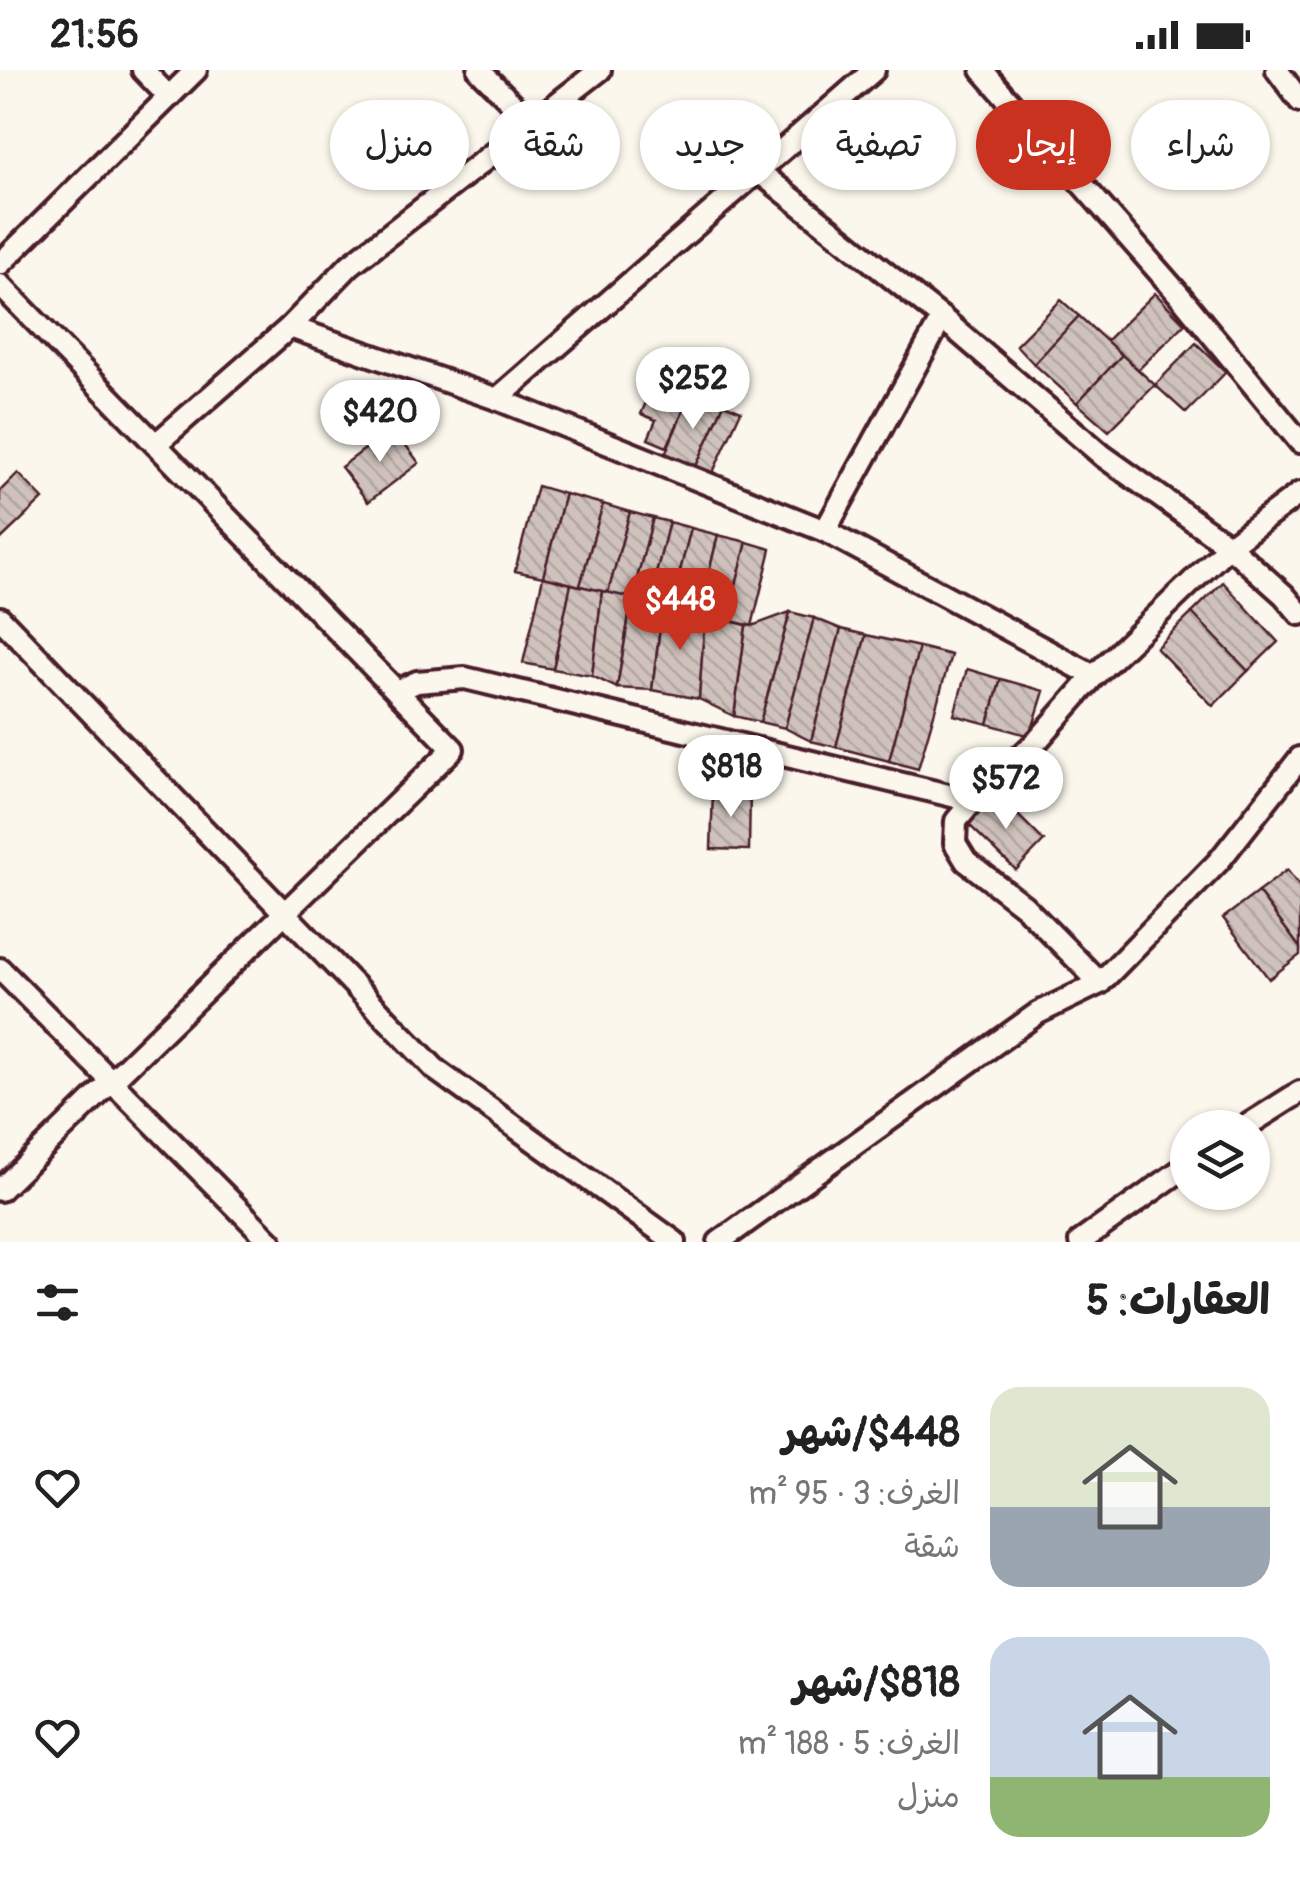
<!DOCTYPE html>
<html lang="ar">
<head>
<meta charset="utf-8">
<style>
  :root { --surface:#fff; --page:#f6f6f6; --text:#222; --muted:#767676; --accent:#c8321e }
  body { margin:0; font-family:Pangolin,"Playpen Sans Arabic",sans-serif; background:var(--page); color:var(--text); direction:rtl; height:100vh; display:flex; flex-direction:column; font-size:38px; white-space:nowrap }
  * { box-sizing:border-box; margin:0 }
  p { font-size:32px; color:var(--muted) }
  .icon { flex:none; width:55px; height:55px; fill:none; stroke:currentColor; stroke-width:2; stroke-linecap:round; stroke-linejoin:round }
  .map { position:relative; height:1172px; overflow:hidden; direction:ltr }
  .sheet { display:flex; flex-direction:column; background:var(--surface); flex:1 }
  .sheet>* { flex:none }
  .guide { position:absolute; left:30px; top:30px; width:1240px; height:90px; direction:rtl; display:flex; gap:20px }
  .tools { position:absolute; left:1170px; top:1040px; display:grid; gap:20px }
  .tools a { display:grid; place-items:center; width:100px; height:100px; border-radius:50%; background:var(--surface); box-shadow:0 2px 8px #0004; font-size:50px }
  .price { position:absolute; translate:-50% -85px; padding:0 22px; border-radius:35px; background:#fff; color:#222; font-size:32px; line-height:65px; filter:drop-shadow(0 2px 5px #0008) }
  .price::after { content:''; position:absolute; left:50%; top:60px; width:30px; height:22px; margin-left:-15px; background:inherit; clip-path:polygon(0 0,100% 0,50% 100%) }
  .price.active { background:var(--accent); color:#fff }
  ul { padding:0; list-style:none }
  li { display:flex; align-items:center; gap:30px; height:250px; padding:0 30px }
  li span { display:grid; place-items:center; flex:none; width:280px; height:200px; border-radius:30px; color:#555 }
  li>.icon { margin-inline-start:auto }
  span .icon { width:120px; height:120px; fill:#fffc; stroke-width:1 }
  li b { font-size:42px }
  h2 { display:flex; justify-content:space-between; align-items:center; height:120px; padding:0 30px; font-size:42px }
  .tag { padding:0 35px; border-radius:45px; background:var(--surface); box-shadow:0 2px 8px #0004; font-size:35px; line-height:90px }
  .tag.active { background:var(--accent); color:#fff }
  .status { display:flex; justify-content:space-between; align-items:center; height:70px; padding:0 50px; background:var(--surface); direction:ltr }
  .status svg { height:28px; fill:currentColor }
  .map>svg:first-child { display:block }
</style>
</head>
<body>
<div class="status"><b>21:56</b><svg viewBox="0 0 49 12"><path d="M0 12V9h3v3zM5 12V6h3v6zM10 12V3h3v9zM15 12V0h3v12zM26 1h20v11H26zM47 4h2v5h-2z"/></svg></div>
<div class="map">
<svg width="1300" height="1172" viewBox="0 0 1300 1172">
  <defs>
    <pattern id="building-back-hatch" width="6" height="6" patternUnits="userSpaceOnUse" patternTransform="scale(2.5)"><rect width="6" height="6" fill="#cfc2bc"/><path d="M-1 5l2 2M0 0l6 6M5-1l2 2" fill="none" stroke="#b3a6a2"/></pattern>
  </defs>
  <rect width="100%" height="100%" fill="#fbf7ec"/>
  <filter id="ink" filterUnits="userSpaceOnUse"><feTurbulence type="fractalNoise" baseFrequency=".01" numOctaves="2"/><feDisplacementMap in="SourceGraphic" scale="20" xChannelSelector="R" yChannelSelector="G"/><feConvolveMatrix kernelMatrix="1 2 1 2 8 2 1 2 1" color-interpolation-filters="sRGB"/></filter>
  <g filter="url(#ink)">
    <g fill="url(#building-back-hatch)" stroke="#4a1f2b" stroke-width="2.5">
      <path d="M1155,223L1185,254L1138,300L1106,271Z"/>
      <path d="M1061,230L1079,246L1034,294L1016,275Z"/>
      <path d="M1079,246L1122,285L1077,333L1034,294Z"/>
      <path d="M1196,273L1226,302L1186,343L1155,315Z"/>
      <path d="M1122,285L1155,315L1109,361L1077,333Z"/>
      <path d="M657,306L692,321L667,377L648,369L656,350L641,344Z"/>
      <path d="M692,321L724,334L693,403L662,391Z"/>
      <path d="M724,334L741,341L709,411L693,403Z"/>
      <path d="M393,358L419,393L368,432L341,397Z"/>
      <path d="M18,403L43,429L0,470V421Z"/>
      <path d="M537,416L565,424L543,507L515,501Z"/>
      <path d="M565,424L603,434L580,516L543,507Z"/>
      <path d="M603,434L630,442L608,523L580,516Z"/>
      <path d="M630,442L653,448L632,528L608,523Z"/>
      <path d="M653,448L669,452L649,532L632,528Z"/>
      <path d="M669,452L691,458L671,537L649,532Z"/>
      <path d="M691,458L718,465L699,544L671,537Z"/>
      <path d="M718,465L747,472L727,550L699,544Z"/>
      <path d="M747,472L771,479L752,556L727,550Z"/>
      <path d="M543,507L571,514L553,599L523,593Z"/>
      <path d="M1223,512L1278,572L1248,601L1192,543Z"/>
      <path d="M571,514L602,521L592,606L553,599Z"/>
      <path d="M602,521L632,528L617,618L592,606Z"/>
      <path d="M632,528L663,535L652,620L617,618Z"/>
      <path d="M663,535L705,545L699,629L652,620Z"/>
      <path d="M790,542L814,548L785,658L760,652Z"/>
      <path d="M790,542L760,652L734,646L746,555L752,556Z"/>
      <path d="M1192,543L1248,601L1213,636L1156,578Z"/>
      <path d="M705,545L746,555L734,646L699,629Z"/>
      <path d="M814,548L841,559L811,671L785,658Z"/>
      <path d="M841,559L866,565L836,677L811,671Z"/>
      <path d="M866,565L919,577L889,691L836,677Z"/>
      <path d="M919,577L951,585L918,699L889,691Z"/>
      <path d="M967,599L1001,609L988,654L954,645Z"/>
      <path d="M1001,609L1044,621L1030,666L988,654Z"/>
      <path d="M713,720L750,721L749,780L711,779Z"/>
      <path d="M997,724L1044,771L1016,800L966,752Z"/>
      <path d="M1287,800L1300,817V878L1258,822Z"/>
      <path d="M1258,822L1300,878V885L1269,909L1223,848Z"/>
    </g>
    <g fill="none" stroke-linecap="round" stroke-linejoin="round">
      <defs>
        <g id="street">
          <path d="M143,0L169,27"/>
          <path d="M479,0L532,53"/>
          <path d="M982,0L1181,227L1300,372"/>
          <path d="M1277,0L1300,31"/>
          <path d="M758,101L942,248L1103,386L1229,476L1284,525L1300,544"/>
          <path d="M0,194L196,0"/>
          <path d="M0,215L453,679L0,1120"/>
          <path d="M290,257L497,329L825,461L1094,606"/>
          <path d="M497,329L874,0"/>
          <path d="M156,374L290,257L350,195L600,0"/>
          <path d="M825,461L942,248"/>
          <path d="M0,548L436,1000L675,1172"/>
          <path d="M397,621L417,612L465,608L973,731"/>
          <path d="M0,899L271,1172"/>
          <path d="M1100,913L1024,836L966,791L955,773L956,751L973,731L1037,671L1094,606L1229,476L1300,423"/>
          <path d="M1243,1058L1300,1022"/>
          <path d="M719,1172L1038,943L1100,913L1219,791L1300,688"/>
          <path d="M1080,1172L1188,1095"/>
        </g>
      </defs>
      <use href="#street" stroke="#4a1f2b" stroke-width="28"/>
      <use href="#street" stroke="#fbf7ec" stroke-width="20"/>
    </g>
  </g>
</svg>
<div class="tools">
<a><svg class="icon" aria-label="layers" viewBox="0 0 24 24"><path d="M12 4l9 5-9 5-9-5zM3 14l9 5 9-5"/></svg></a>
</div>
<b class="price" style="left:693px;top:362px">$252</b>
<b class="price" style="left:380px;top:395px">$420</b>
<b class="price active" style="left:680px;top:583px">$448</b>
<b class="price" style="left:731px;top:750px">$818</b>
<b class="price" style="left:1006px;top:762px">$572</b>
<div class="guide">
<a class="tag">شراء</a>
<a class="tag active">إيجار</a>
<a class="tag">تصفية</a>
<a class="tag">جديد</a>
<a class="tag">شقة</a>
<a class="tag">منزل</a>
</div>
</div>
<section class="sheet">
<h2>العقارات: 5<svg class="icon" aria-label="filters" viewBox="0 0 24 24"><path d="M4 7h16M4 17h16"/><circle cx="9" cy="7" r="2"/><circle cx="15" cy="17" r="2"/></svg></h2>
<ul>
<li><span style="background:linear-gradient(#dfe7d0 60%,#9aa5b1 0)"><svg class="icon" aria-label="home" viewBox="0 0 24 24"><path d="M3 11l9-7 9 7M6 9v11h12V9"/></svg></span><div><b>$448/شهر</b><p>الغرف: 3 · 95 m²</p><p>شقة</p></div><svg class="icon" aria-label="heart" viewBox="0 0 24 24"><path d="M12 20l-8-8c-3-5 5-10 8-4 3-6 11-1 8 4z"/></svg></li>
<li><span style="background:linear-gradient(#c9d6e8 70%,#8fb573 0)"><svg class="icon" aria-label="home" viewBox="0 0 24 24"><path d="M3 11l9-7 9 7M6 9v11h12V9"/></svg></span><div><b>$818/شهر</b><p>الغرف: 5 · 188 m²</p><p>منزل</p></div><svg class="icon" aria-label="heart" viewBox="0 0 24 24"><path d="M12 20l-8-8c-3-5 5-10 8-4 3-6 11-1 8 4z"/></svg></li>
</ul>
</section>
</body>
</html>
